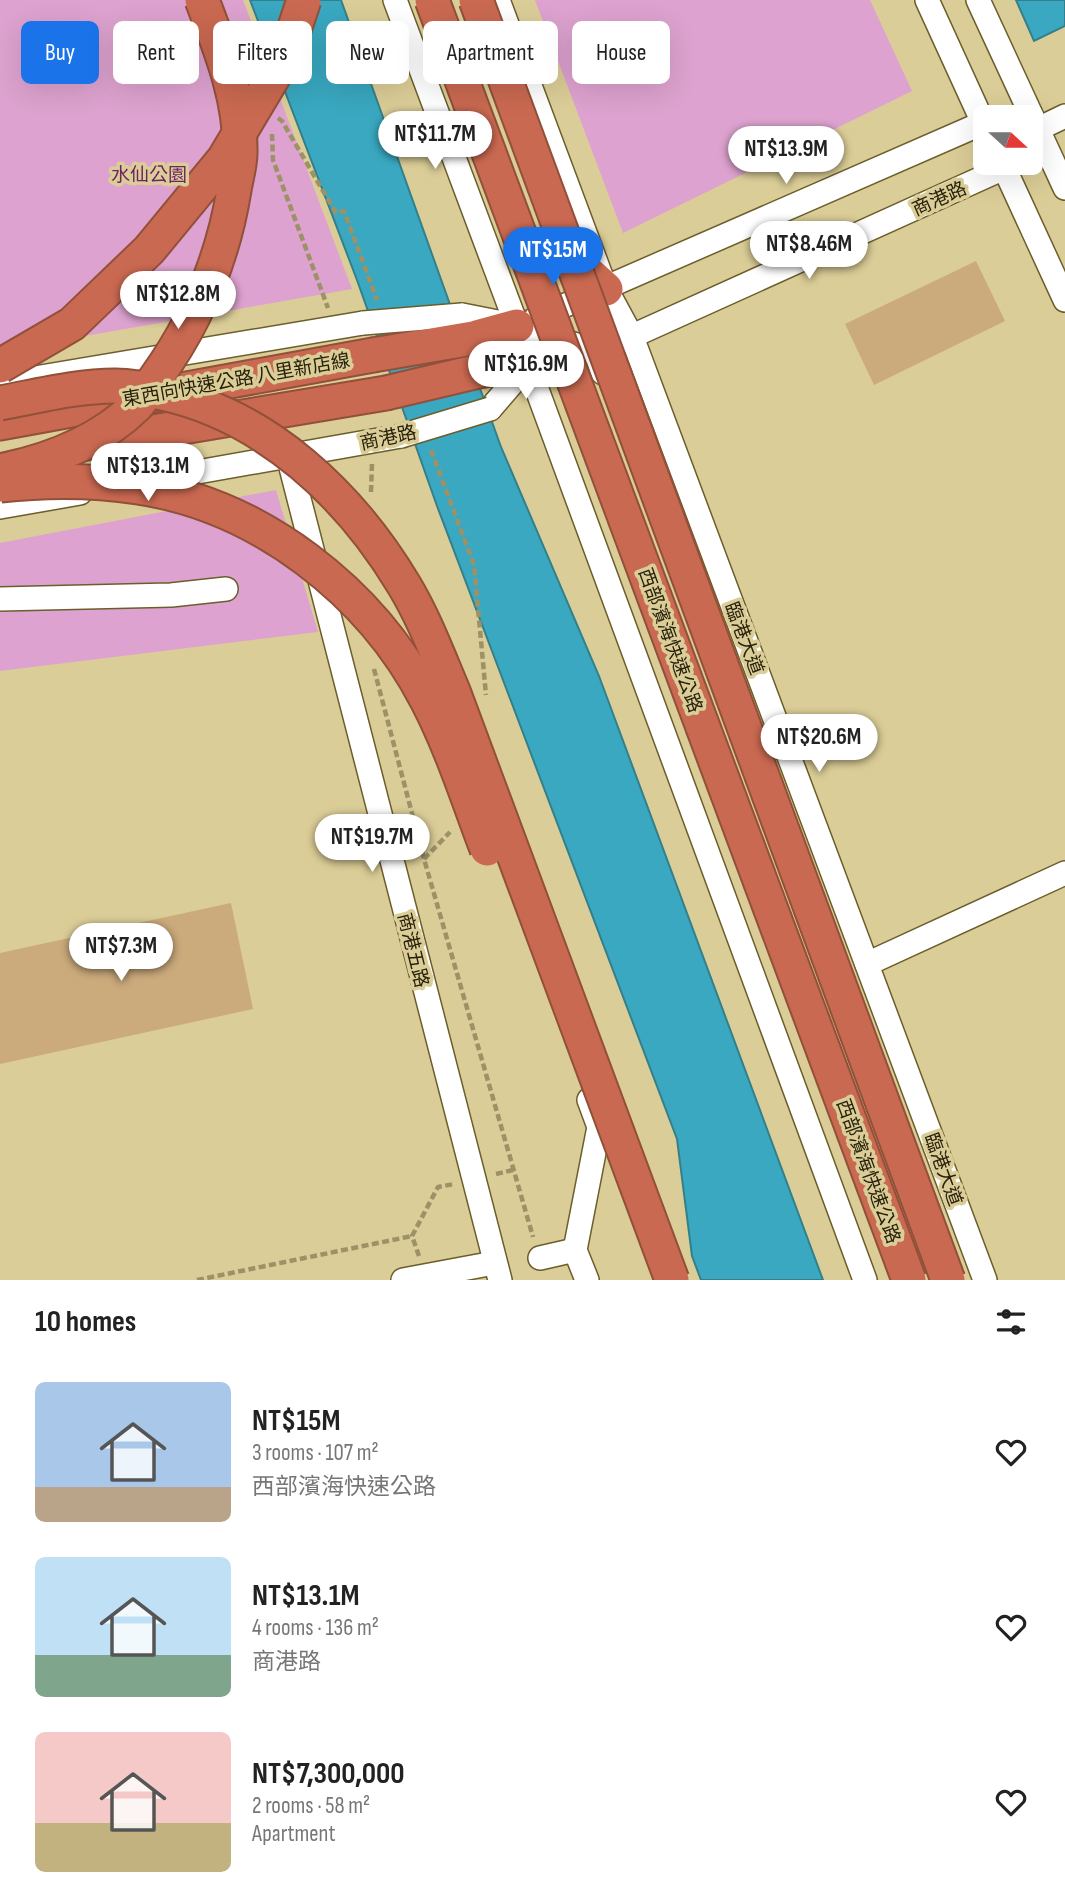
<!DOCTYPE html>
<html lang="en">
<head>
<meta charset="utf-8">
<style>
  :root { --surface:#fff; --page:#f2f2f2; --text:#222; --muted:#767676; --accent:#1a73e8 }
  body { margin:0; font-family:"Sofia Sans Condensed","Noto Sans TC",sans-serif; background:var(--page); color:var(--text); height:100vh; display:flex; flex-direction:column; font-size:26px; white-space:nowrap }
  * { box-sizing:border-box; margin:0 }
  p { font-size:23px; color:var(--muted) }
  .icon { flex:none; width:38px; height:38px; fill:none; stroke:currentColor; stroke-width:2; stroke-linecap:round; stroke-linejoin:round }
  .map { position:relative; height:1280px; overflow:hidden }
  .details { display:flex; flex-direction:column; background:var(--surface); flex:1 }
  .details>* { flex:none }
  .hud { position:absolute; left:21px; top:21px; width:700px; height:63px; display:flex; gap:14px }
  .needle { width:46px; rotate:111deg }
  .fabs { position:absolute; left:973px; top:105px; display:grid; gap:14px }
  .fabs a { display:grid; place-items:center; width:70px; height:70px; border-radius:10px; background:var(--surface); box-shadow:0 7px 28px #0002; font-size:35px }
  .price { position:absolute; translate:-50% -60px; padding:0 16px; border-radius:24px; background:#fff; color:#222; font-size:23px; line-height:46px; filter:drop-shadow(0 2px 4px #0008) }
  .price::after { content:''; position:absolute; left:50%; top:42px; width:21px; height:16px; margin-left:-10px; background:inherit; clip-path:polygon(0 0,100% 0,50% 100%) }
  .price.active { background:var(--accent); color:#fff }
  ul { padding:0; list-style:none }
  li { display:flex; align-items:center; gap:21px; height:175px; padding:0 35px }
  li span { display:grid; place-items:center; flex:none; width:196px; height:140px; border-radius:10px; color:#555 }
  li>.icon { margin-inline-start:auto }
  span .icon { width:84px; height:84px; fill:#fffc; stroke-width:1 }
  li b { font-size:30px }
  h2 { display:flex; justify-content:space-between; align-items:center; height:84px; padding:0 35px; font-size:30px }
  .pill { padding:0 24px; border-radius:10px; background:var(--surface); box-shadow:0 7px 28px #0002; font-size:24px; line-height:63px }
  .pill.active { background:var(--accent); color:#fff }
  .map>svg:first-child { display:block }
</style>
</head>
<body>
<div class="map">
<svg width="1065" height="1280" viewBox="0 0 1065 1280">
  <rect width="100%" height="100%" fill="#dbcd97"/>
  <g fill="#dda2cf">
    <path d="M0,0H243L352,289L0,351Z"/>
    <path d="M535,0H870L912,91L623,233Z"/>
    <path d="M276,490L318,632L0,671V543Z"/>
  </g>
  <g fill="#39a8c0" stroke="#34808a" stroke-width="2">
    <path d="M250,0H341L501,447L599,676L823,1280H701L692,1256L677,1139L437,506L357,280Z"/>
    <path d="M1016,0H1065V26L1034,41Z"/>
  </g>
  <g fill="#cbaa7c">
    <path d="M976,261L1005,321L874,385L845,324Z"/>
    <path d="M231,903L253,1009L0,1064V953Z"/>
  </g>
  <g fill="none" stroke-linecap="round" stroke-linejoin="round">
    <defs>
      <g id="minor">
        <path d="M395,0L517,326L528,365L865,1280"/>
        <path d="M498,0L606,289L632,337L985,1280"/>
        <path d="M927,0L985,127"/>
        <path d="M978,0L1065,188"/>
        <path d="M1031,137L1038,129L1065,116"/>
        <path d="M1002,163L1065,300"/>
        <path d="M462,315L517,326L595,351L603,373"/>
        <path d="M536,318L985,122"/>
        <path d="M617,343L1004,168L1009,163"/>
        <path d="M0,384L363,323"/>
        <path d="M490,409L528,365L578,355"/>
        <path d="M288,456L500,1280"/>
        <path d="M141,482L401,436"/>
        <path d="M0,507L80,493"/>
        <path d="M0,599L171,595L226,589"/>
        <path d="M867,964L1065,873"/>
        <path d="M540,1258L575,1250"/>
        <path d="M403,1280L494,1263"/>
        <path d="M587,1280L575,1250L599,1127L589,1100"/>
      </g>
      <g id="highway">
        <path d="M564,251L606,289"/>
        <path d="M473,338L517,326"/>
        <path d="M483,370L528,365"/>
        <path d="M0,423L373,355"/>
        <path d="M81,444L386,393"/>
      </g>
    </defs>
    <use href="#minor" stroke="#6b5e2b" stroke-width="26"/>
    <use href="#highway" stroke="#915039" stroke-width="37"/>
    <g stroke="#9c9167" stroke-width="4.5" stroke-dasharray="7 3.5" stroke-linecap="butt">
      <path d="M278,118L282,121L336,213L344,211L377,300"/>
      <path d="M272,134L273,160L328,308"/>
      <path d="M431,450L474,565L486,695"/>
      <path d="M371,492L372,463"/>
      <path d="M374,669L424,859L533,1237"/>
      <path d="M424,859L450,832"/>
      <path d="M496,1174L513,1170"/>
      <path d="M419,1256L412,1236L438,1187L454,1184"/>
      <path d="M197,1280L412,1236"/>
    </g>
    <use href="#minor" stroke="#fff" stroke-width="23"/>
    <use href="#highway" stroke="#ca6951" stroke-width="33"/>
    <defs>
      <g id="minor-bridge">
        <path d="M363,323L462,315"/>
        <path d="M401,436L490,409"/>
      </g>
      <g id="highway-bridge">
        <path d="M432,0L909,1280"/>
        <path d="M476,0L948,1280"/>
        <path d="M373,355L473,338"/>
        <path d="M0,366L72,324L149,250L224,159L285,57L304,0"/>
        <path d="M386,393L483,370"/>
        <path d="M0,403C38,396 77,386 115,386C131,386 147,389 162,393C267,416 350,495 404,585C424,618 438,656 453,691L672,1280"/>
        <path d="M0,471C49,461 101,441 137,405C144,397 149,387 155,379C196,322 223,259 234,190C236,178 240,165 240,153C241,99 221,50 202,0"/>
        <path d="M0,485C45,480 93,480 138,487C260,505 371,592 427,700C452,748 468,799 487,849"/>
      </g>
    </defs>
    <use href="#minor-bridge" stroke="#6b5e2b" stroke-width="26" stroke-linecap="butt"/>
    <use href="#highway-bridge" stroke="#915039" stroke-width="37" stroke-linecap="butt"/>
    <use href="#minor-bridge" stroke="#fff" stroke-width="23"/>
    <use href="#highway-bridge" stroke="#ca6951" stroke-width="33"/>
  </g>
  <g text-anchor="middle" stroke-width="7" stroke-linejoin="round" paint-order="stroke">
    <g font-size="19" fill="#6f2362" stroke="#dbcd97">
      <text x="149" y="181">水仙公園</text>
    </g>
    <g font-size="19" fill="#27210c" stroke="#dbcd97">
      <text transform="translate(939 198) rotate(-24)" y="7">商港路</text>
      <text transform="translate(236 379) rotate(-10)" y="7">東西向快速公路 八里新店線</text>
      <text transform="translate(388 437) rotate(-12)" y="7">商港路</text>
      <text transform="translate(745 638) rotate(69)" y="7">臨港大道</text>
      <text transform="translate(671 640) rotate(70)" y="7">西部濱海快速公路</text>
      <text transform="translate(414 950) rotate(76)" y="7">商港五路</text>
      <text transform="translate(944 1169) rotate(70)" y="7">臨港大道</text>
      <text transform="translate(869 1171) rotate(70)" y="7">西部濱海快速公路</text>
    </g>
  </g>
</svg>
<div class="fabs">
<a><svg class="needle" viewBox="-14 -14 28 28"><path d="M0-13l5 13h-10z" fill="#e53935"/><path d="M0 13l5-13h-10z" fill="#767676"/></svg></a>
</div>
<b class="price" style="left:435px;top:171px">NT$11.7M</b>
<b class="price" style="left:786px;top:186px">NT$13.9M</b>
<b class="price" style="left:809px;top:281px">NT$8.46M</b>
<b class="price active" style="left:553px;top:287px">NT$15M</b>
<b class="price" style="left:178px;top:331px">NT$12.8M</b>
<b class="price" style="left:526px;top:401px">NT$16.9M</b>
<b class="price" style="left:148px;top:503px">NT$13.1M</b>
<b class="price" style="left:819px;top:774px">NT$20.6M</b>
<b class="price" style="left:372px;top:874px">NT$19.7M</b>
<b class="price" style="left:121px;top:983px">NT$7.3M</b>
<div class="hud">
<a class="pill active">Buy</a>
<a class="pill">Rent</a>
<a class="pill">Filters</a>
<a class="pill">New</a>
<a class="pill">Apartment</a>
<a class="pill">House</a>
</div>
</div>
<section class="details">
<h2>10 homes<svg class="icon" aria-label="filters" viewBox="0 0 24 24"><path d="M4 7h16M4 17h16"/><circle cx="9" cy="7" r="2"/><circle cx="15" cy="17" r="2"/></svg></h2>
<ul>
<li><span style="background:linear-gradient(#a9c7e8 75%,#b9a48a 0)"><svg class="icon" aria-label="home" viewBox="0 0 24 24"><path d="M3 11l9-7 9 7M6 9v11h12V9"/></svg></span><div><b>NT$15M</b><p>3 rooms · 107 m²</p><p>西部濱海快速公路</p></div><svg class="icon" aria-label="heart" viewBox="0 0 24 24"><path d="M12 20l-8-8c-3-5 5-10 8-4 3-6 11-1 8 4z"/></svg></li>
<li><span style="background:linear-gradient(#bfe0f5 70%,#7fa58c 0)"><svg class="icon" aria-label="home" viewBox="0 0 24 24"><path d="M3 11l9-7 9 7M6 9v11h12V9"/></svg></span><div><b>NT$13.1M</b><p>4 rooms · 136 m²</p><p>商港路</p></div><svg class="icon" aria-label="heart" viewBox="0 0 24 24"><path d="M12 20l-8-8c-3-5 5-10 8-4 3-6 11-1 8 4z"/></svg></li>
<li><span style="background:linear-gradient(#f6c9c9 65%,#c2b280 0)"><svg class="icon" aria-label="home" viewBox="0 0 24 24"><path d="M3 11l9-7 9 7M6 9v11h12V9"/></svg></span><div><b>NT$7,300,000</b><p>2 rooms · 58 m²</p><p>Apartment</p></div><svg class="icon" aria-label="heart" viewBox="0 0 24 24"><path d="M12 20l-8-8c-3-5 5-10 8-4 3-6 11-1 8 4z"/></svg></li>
</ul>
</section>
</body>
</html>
